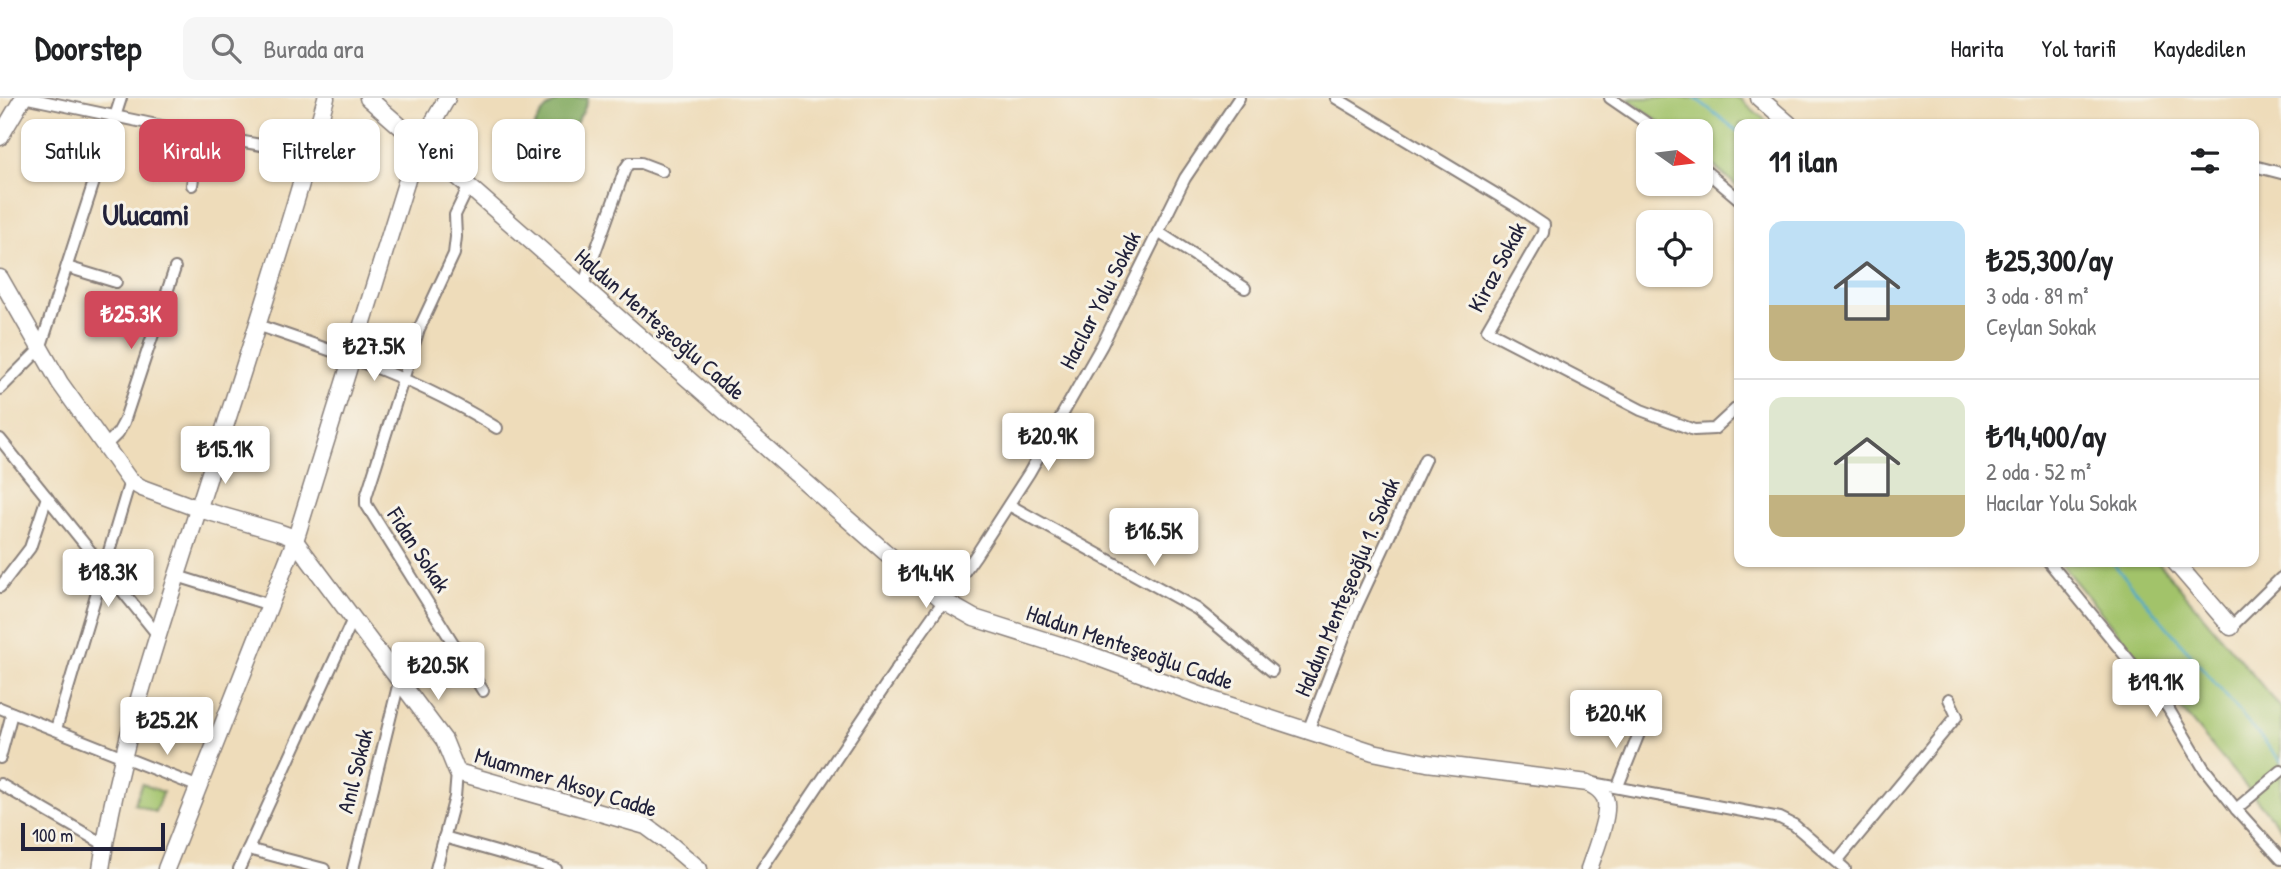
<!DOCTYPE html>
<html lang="tr">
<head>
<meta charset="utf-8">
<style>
  :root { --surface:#fff; --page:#f6f6f6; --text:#202124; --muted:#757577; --line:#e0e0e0; --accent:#d1495b }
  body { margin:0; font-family:"Patrick Hand",sans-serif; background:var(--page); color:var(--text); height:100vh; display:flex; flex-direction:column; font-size:26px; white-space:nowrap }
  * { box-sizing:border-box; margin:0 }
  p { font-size:23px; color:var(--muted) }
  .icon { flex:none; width:38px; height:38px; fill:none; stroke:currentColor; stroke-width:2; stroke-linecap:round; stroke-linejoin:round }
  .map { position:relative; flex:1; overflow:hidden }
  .details { position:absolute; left:1734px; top:21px; width:525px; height:448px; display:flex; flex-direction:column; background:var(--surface); border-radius:14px; box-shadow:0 2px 5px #0004 }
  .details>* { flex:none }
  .guide { position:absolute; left:21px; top:21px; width:665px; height:63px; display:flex; gap:14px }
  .needle { width:46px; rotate:104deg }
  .tools { position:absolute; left:1636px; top:21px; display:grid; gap:14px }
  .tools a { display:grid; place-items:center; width:77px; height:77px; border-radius:14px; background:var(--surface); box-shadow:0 2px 5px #0004; font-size:35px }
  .scale { position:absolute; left:21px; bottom:18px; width:144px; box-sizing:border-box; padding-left:7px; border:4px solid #22223b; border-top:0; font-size:19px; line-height:24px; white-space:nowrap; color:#22223b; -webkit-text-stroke:5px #f7f3e8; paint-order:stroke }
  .price { position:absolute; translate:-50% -60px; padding:0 16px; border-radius:7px; background:#fff; color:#222; font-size:23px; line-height:46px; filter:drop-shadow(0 2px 4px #0008) }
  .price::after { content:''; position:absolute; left:50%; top:42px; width:21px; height:16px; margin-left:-10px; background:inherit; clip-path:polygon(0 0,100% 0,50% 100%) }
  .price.current { background:var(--accent); color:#fff }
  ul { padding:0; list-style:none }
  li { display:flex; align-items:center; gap:21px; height:175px; padding:0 35px }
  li+li { border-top:2px solid var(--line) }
  li span { display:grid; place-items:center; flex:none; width:196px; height:140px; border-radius:14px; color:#555 }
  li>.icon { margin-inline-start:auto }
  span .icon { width:84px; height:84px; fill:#fffc; stroke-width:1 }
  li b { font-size:30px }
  h2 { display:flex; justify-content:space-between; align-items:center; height:84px; padding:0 35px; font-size:30px }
  .tag { padding:0 24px; border-radius:14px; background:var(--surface); box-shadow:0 2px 5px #0004; font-size:24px; line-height:63px }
  .tag.current { background:var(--accent); color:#fff }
  header { display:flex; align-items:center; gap:42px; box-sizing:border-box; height:98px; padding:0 35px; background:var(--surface); border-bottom:2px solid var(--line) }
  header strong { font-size:33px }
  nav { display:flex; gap:38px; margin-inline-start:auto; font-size:24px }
  .search { width:490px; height:63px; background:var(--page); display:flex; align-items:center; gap:18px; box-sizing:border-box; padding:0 24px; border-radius:14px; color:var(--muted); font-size:26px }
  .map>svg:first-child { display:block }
</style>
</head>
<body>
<header>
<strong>Doorstep</strong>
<div class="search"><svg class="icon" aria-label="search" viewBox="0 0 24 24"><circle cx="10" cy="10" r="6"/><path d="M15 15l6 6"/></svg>Burada ara</div>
<nav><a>Harita</a><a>Yol tarifi</a><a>Kaydedilen</a></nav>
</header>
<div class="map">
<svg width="2281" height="771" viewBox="0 0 2281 771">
  <rect width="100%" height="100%" fill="#f7f3e8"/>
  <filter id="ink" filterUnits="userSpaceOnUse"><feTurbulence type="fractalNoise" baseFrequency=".0143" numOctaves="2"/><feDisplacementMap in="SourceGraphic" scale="14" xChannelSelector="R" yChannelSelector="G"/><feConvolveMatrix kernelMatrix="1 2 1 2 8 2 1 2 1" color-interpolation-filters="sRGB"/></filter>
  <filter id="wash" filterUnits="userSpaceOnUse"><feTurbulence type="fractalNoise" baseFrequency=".00686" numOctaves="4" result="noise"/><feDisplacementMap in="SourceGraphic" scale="28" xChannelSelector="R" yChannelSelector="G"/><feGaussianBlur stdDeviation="1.57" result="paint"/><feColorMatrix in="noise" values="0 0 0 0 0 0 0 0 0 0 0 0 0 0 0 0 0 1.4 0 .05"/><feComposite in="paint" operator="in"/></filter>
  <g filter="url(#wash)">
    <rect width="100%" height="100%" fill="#eedcba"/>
    <g fill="#a2c36b" stroke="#627253" stroke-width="2">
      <path d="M1627,0H1739L1770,26H1740L1739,90L1701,57V33H1671Z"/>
      <path d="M2059,464H2158L2281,610V731Z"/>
      <path d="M142,686L163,694L155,714L134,706Z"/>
    </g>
    <path fill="#81a95f" stroke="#52664d" stroke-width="2" d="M562,0H588C585,15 563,46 552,59C519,67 531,27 544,13C548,8 556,4 562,0Z"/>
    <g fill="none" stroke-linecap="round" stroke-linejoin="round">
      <g stroke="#4aa8c9" stroke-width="2.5">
        <path d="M1695,0L1740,35"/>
        <path d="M2112,464L2281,663"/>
      </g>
    </g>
  </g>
  <g filter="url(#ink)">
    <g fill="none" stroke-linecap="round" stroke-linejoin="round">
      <defs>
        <g id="street">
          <path d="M28,0L200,36L311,56"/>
          <path d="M1336,0L1514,107L1544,127L1543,135L1487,232L1641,312L1694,332L1714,331L1740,307"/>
          <path d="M1610,0L1658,33"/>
          <path d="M2254,68L2281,75"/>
          <path d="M1701,69L1740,102"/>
          <path d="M192,87L200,36"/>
          <path d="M469,88L455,117L456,139L454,156L419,231L366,399V406L483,593"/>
          <path d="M1158,134L1245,190"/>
          <path d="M67,169L116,184"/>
          <path d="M583,188L625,71L629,65H641L662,73"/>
          <path d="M257,227C343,256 420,282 497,330"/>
          <path d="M0,291L40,251L121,0"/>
          <path d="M0,341L157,536"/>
          <path d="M106,347L118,335L124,324L175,170"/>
          <path d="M1009,407L1197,511L1272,573"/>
          <path d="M2049,464L2168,610L2203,669L2236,711L2281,761"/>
          <path d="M177,478L270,507"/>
          <path d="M0,489L30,450L47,399"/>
          <path d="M2231,529L2281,480"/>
          <path d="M0,610L199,689"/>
          <path d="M56,631L130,383"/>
          <path d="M1308,633L1353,516L1425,361"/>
          <path d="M0,660L12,615"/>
          <path d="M1593,685L1780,720L1794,727L1845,771"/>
          <path d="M0,686L105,747"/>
          <path d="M1618,688L1642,628"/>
          <path d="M2236,711L2281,673"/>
          <path d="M444,739L556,771"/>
          <path d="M248,751L324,771"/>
          <path d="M1837,763L1957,618L1949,601"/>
          <path d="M239,771L353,521"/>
          <path d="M353,771L399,584"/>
          <path d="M436,771L455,699L457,674"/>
          <path d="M762,771L916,542L976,457L1029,375L1102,247L1185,80L1239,0"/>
        </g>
        <g id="secondary">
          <path d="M368,0L884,453L944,503L974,520L1091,557L1213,602L1373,654L1427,665L1588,685C1595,689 1601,692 1605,700C1611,715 1594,755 1589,771"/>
          <path d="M1759,0L1789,26"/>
          <path d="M0,39L23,0"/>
          <path d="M0,180L60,285L130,383L142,390L199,411L278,434L289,438L295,443L444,642L457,674L646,728L665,742L699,771"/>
          <path d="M2175,464L2231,529"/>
          <path d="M101,771C119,647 161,528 199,409C243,273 287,137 326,0"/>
          <path d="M166,771L295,443L415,56L447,0"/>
        </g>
      </defs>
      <use href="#street" stroke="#887f7a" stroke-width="14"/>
      <use href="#secondary" stroke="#887f7a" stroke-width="19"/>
      <use href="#street" stroke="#fff" stroke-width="10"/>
      <use href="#secondary" stroke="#fff" stroke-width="16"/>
    </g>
  </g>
  <g text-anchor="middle" stroke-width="6" stroke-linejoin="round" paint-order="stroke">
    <g font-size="23" fill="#22223b" stroke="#f7f3e8">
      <text transform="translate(1497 169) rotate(-62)" y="8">Kiraz Sokak</text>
      <text transform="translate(1100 202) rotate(-63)" y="8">Hacılar Yolu Sokak</text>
      <text transform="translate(660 226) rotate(41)" y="8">Haldun Menteşeoğlu Cadde</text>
      <text transform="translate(419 452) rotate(57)" y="8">Fidan Sokak</text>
      <text transform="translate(1347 489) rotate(-67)" y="8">Haldun Menteşeoğlu 1. Sokak</text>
      <text transform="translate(1130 549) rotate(19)" y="8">Haldun Menteşeoğlu Cadde</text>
      <text transform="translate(355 673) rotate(-76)" y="8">Anıl Sokak</text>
      <text transform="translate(566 684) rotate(17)" y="8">Muammer Aksoy Cadde</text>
    </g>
    <g font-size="30" font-weight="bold" fill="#22223b" stroke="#f7f3e8">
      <text x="146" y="127">Ulucami</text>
    </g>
  </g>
</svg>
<div class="tools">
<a><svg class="needle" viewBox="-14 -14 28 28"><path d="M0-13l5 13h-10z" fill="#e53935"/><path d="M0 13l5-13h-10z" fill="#757577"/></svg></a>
<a><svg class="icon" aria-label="locate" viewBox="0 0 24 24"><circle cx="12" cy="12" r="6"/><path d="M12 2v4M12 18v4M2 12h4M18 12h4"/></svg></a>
</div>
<div class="scale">100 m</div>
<b class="price current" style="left:131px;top:253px">₺25.3K</b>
<b class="price" style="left:374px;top:285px">₺27.5K</b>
<b class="price" style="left:1048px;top:375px">₺20.9K</b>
<b class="price" style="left:225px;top:388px">₺15.1K</b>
<b class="price" style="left:1154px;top:470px">₺16.5K</b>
<b class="price" style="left:108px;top:511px">₺18.3K</b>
<b class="price" style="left:926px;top:512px">₺14.4K</b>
<b class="price" style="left:438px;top:604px">₺20.5K</b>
<b class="price" style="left:2156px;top:621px">₺19.1K</b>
<b class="price" style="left:1616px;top:652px">₺20.4K</b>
<b class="price" style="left:167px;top:659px">₺25.2K</b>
<div class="guide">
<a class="tag">Satılık</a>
<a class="tag current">Kiralık</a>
<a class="tag">Filtreler</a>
<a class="tag">Yeni</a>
<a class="tag">Daire</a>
</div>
<section class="details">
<h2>11 ilan<svg class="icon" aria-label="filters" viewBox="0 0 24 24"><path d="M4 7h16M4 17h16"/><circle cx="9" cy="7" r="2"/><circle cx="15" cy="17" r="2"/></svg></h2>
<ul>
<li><span style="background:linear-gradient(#bfe0f5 60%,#c2b280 0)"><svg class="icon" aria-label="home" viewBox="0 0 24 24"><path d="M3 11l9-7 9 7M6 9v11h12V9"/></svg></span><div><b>₺25,300/ay</b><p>3 oda · 89 m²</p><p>Ceylan Sokak</p></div></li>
<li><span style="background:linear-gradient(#dfe7d0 70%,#c2b280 0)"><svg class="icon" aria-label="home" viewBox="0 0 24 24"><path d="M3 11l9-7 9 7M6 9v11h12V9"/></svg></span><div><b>₺14,400/ay</b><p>2 oda · 52 m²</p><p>Hacılar Yolu Sokak</p></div></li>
</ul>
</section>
</div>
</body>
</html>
